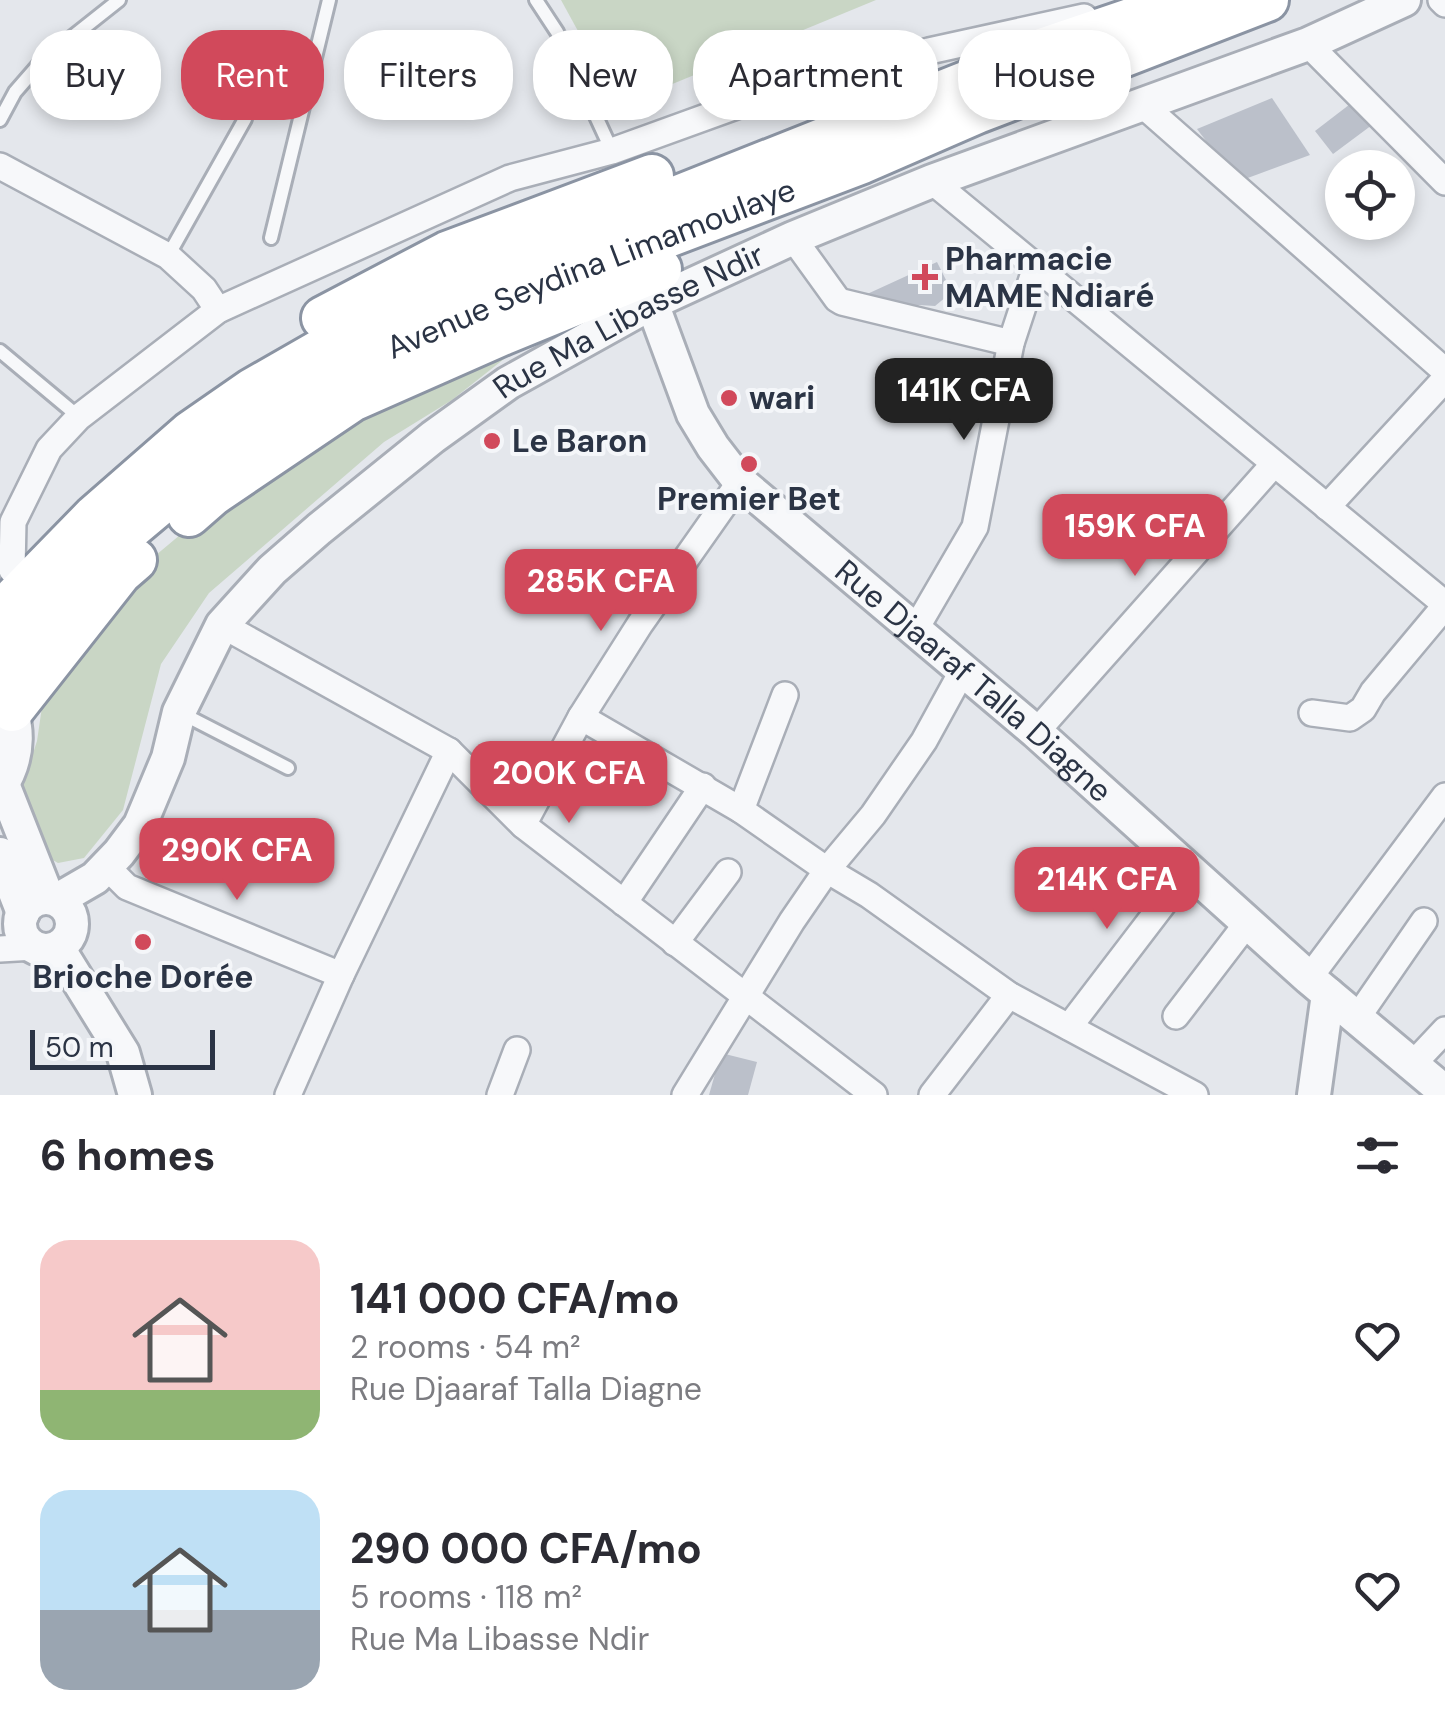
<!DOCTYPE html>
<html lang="en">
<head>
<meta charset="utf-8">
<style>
  :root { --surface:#fff; --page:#f7f7f7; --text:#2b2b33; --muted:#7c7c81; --accent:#d1495b }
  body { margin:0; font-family:"DM Sans",sans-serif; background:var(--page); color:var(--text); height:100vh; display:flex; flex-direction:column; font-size:38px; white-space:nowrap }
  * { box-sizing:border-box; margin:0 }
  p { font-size:32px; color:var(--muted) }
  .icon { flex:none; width:55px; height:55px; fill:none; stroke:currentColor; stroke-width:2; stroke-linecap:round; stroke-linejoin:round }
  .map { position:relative; height:1095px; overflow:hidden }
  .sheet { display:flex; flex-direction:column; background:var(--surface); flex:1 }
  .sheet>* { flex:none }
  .top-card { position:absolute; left:30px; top:30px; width:1385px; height:90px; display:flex; gap:20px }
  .buttons { position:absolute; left:1325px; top:150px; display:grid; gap:20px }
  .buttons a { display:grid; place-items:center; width:90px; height:90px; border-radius:50%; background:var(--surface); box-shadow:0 5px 15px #0003; font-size:50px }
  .scale { position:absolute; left:30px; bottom:25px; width:185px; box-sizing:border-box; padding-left:10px; border:5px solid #2b3445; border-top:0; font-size:28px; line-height:35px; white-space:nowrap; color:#2b3445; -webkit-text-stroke:8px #f4f6f9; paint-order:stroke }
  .price { position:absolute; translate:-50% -85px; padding:0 22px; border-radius:20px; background:var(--accent); color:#fff; font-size:32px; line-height:65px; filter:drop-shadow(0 2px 5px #0008) }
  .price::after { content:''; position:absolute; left:50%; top:60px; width:30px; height:22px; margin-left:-15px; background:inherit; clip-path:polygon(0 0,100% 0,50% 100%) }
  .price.active { background:#222; color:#fff }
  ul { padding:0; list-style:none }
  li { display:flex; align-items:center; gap:30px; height:250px; padding:0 40px }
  li span { display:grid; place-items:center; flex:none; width:280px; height:200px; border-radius:30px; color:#555 }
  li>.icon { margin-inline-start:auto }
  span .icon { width:120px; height:120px; fill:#fffc; stroke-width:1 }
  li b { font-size:42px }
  h2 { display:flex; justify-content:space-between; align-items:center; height:120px; padding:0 40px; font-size:42px }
  .pill { padding:0 35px; border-radius:40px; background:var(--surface); box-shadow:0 5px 15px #0003; font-size:35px; line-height:90px }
  .pill.active { background:var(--accent); color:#fff }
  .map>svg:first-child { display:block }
</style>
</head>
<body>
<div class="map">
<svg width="1445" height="1095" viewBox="0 0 1445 1095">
  <rect width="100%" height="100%" fill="#e4e7ec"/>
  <g fill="#c9d6c5">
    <path d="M561,0H876L619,106Z"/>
    <path d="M518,348L452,400L384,442L209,593L161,664L123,810L84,858L58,863L39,852L20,793L37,741L43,700L119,586L217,504L357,407Z"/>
  </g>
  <g fill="#bbc0ca">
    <path d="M1272,98L1310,155L1237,182L1197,129Z"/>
    <path d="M1358,98L1376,122L1333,154L1315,131Z"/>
    <path d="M937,262L952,292L935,306L919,305L916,308L865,295Z"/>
    <path d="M721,1053L757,1062L748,1095H709Z"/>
  </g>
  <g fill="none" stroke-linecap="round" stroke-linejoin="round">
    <defs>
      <g id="service">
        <path d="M536,0L557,32L612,151"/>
        <path d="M0,120L15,92L42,61L119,0"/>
        <path d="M271,238L329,0"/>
        <path d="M168,256L245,119"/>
        <path d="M0,351L79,417"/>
        <path d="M181,713L288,768"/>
      </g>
      <g id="minor">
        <path d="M1441,0L1445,4"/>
        <path d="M1308,44L1445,182"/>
        <path d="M1144,106L1445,371"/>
        <path d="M0,166L168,256L204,289L218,310"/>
        <path d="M932,181L1445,604"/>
        <path d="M793,238L837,299L842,302L1011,343"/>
        <path d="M1327,507L1445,379"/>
        <path d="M12,570L13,522L49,449L79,417L218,310L510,178L612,151L797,84L929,51L1084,17"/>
        <path d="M222,625L449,751L523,825L874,1095"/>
        <path d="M915,630L975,527L1011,343L1036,267"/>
        <path d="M1312,713L1350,718L1363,709L1373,692L1445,606"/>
        <path d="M581,717L741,810L827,870L869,895L1009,995L1195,1095"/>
        <path d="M1036,732L1274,464"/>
        <path d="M741,810L785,695"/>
        <path d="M523,825L581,717L640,624L740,482"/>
        <path d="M107,867L127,887L341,975"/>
        <path d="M624,903L703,786"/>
        <path d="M675,943L728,872"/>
        <path d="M0,949L34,947"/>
        <path d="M1309,978L1445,796"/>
        <path d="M1176,1016L1248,922"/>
        <path d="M1357,1018L1424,921"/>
        <path d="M1069,1027L1189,870"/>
        <path d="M1413,1064L1445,1030"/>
        <path d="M288,1095L341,975L449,751"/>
        <path d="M500,1095L517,1050"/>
        <path d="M685,1095L792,921L827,870L873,815L924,741L963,670"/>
        <path d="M932,1095L1009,995"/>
      </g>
      <g id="tertiary">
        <path id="s1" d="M652,303L693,414L713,447L740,482L1036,732L1309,978L1445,1092"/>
        <path d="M0,690C22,720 20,758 0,788"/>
        <path d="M3,784L48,898"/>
        <path d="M0,854L23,913"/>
        <circle cx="46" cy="924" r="26"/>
        <path id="s2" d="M57,900L95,878L119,853L140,825L168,758L179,712L222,625L272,570L319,529L433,437L508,383L652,303L793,238L932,181L1308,44L1404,0"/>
        <path d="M58,948L123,1053L135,1095"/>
        <path d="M1314,1095L1328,994"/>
      </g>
      <g id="trunk">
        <path d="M323,318L447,253L652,176"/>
        <path d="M189,515L213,494L352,400L504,333L660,269"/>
        <path d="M0,618L16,597L95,516L190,433L252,390L348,335L542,251L968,82L1021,57L1189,0"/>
        <path id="s3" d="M0,672L20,643L102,552L208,463L263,421L313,388L387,350L523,291L862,162L977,112L1267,0"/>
        <path d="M12,710L120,573L135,560"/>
      </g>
    </defs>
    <use href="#service" stroke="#a9aeb7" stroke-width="18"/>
    <use href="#minor" stroke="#a9aeb7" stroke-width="30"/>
    <use href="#tertiary" stroke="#a9aeb7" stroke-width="38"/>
    <use href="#trunk" stroke="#8b94a3" stroke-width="48"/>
    <use href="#service" stroke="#f7f8fa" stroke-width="12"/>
    <use href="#minor" stroke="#f7f8fa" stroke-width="25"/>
    <use href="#tertiary" stroke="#f7f8fa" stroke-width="32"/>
    <use href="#trunk" stroke="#fff" stroke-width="42"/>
  </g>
  <g fill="#d1495b" stroke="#f4f6f9" stroke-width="4">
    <path d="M920 262h10v10h10v10h-10v10h-10v-10h-10v-10h10z"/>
    <circle cx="729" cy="398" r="10"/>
    <circle cx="492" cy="441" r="10"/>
    <circle cx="749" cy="464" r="10"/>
    <circle cx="143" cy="942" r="10"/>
  </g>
  <g text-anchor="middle" stroke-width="8" stroke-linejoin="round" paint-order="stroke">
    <g font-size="32" font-weight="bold" fill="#2b3445" stroke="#f4f6f9" text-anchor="start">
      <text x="945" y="270">Pharmacie<tspan x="945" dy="37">MAME Ndiaré</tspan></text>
      <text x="749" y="409">wari</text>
      <text x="512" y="452">Le Baron</text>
      <text x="749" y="510" text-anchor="middle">Premier Bet</text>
      <text x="143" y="988" text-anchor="middle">Brioche Dorée</text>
    </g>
    <g font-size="32" fill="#2b3445" stroke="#f4f6f9">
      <text dy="11" stroke="none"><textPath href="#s3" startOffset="728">Avenue Seydina Limamoulaye</textPath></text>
      <text dy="11" stroke="none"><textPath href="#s2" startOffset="842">Rue Ma Libasse Ndir</textPath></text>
      <text dy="11" stroke="none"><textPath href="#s1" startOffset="508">Rue Djaaraf Talla Diagne</textPath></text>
    </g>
  </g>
</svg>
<div class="buttons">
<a><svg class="icon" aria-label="locate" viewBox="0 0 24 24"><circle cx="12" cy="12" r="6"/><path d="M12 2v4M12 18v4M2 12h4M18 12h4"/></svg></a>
</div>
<div class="scale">50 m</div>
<b class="price active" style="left:964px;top:443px">141K CFA</b>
<b class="price" style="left:1135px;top:579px">159K CFA</b>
<b class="price" style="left:601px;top:634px">285K CFA</b>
<b class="price" style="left:569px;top:826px">200K CFA</b>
<b class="price" style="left:237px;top:903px">290K CFA</b>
<b class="price" style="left:1107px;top:932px">214K CFA</b>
<div class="top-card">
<a class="pill">Buy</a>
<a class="pill active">Rent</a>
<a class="pill">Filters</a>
<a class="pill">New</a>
<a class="pill">Apartment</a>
<a class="pill">House</a>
</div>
</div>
<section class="sheet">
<h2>6 homes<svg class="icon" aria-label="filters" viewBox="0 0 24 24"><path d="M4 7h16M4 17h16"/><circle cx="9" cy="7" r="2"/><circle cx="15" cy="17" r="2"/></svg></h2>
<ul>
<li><span style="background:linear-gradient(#f6c9c9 75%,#8fb573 0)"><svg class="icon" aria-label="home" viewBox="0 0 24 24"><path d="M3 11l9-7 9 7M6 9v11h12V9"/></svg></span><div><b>141 000 CFA/mo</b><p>2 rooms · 54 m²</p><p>Rue Djaaraf Talla Diagne</p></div><svg class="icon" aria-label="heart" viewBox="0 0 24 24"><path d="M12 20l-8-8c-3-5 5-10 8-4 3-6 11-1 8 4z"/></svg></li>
<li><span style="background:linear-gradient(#bfe0f5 60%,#9aa5b1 0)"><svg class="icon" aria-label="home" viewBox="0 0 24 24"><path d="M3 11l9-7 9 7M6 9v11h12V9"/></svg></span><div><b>290 000 CFA/mo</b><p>5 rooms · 118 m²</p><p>Rue Ma Libasse Ndir</p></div><svg class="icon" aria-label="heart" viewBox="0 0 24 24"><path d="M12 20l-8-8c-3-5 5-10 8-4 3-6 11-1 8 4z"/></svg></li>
</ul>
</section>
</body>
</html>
